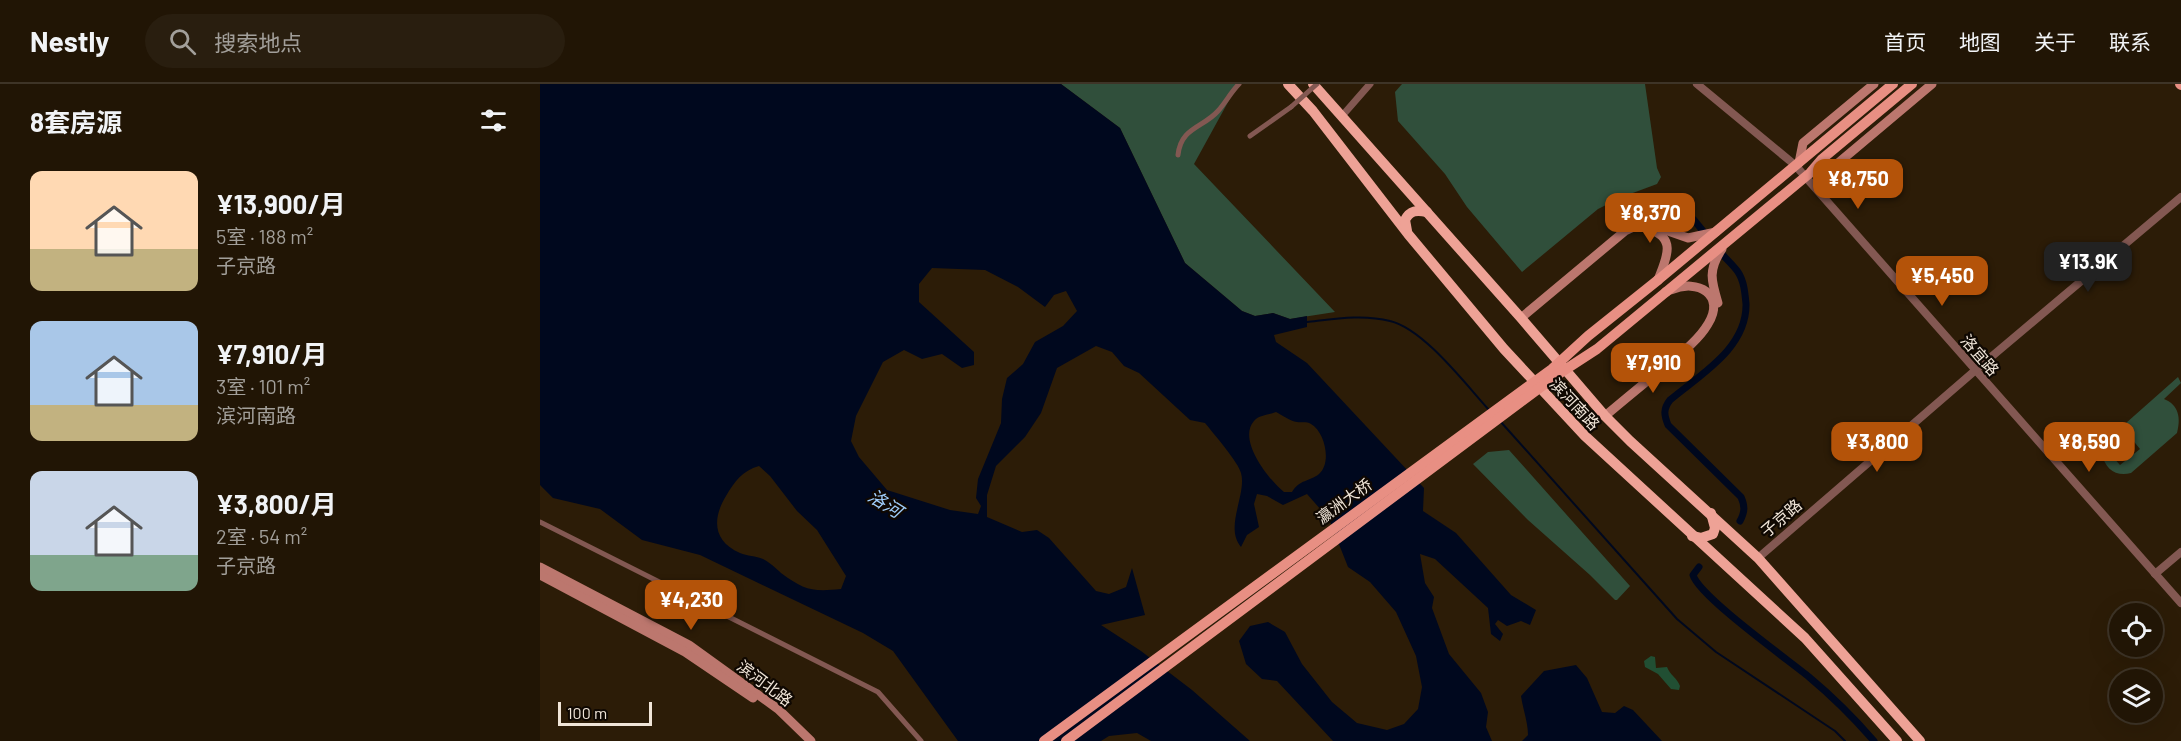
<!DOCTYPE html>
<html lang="zh">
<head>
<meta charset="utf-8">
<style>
  :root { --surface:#211505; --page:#291e0f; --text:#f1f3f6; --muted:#a29f9a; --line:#3e3427; --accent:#b45309 }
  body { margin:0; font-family:Barlow,"Noto Sans SC",sans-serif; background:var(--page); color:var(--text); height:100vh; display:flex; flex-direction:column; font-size:22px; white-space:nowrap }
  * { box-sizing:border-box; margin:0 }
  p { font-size:20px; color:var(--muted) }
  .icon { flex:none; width:33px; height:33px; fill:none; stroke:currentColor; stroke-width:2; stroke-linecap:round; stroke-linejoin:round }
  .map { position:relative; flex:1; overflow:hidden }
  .side { display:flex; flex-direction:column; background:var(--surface); width:540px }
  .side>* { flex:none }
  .buttons { position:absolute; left:1569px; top:519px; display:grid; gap:12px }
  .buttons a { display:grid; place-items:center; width:54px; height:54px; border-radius:50%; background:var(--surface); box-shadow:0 6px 24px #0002,0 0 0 2px var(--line); font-size:30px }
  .scale { position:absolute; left:18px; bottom:15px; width:94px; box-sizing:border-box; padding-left:6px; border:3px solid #f0e5d8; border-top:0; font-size:16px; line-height:21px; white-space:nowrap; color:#f0e5d8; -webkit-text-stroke:4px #0f0802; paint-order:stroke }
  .price { position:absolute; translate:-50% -51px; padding:0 14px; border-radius:12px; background:var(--accent); color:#fff; font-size:20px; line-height:39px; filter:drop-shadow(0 2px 3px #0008) }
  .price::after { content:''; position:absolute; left:50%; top:36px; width:18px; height:14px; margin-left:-9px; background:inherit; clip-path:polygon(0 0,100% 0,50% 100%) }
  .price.on { background:#222; color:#fff }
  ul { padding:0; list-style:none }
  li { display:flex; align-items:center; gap:18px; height:150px; padding:0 30px }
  li span { display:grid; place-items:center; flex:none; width:168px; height:120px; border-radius:12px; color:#555 }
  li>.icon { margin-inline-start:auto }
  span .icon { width:72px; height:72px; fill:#fffc; stroke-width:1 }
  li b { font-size:26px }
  h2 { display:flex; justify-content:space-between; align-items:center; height:72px; padding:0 30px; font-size:26px }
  header { display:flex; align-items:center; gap:36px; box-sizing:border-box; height:84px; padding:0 30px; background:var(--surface); border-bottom:2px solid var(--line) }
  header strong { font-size:28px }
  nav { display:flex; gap:33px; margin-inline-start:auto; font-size:21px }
  .search { width:420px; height:54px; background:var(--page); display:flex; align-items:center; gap:15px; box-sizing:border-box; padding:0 21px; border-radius:33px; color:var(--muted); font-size:22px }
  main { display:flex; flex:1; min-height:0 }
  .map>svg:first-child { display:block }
</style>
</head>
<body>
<header>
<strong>Nestly</strong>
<div class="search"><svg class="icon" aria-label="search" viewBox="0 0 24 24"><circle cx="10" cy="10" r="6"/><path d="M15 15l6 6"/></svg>搜索地点</div>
<nav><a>首页</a><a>地图</a><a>关于</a><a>联系</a></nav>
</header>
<main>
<section class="side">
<h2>8套房源<svg class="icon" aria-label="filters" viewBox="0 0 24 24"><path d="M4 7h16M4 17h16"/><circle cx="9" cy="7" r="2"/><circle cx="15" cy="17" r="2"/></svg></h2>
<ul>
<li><span style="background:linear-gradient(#ffd9b3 65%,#c2b280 0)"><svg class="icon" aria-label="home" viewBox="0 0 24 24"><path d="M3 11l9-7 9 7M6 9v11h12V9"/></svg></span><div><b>¥13,900/月</b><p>5室 · 188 m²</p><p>子京路</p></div></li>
<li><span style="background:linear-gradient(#a9c7e8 70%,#c2b280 0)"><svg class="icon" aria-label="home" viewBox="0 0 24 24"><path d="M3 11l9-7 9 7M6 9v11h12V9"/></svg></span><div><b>¥7,910/月</b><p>3室 · 101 m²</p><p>滨河南路</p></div></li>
<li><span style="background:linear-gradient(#c9d6e8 70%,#7fa58c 0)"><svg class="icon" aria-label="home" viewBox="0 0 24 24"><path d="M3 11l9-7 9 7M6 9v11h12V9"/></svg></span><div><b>¥3,800/月</b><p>2室 · 54 m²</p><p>子京路</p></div></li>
</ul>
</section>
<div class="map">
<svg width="1641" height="657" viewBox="0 0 1641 657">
  <rect width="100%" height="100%" fill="#2c1c07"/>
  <g fill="#304f3b" fill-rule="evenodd">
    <path d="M521,0H698L654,80L795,228L750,235L733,229L715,232L702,227L645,179L580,44Z"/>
    <path d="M862,0H1105L1117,84L1121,93L1117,100L1082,113L1058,125L982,188L927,123L905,90L858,37L855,8Z"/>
    <path d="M1638,293L1641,299L1624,315C1639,321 1641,334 1637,349L1591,389C1576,393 1565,385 1562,370L1556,375L1551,370ZM1591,354L1600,365L1580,381L1571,371Z"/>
    <path d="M969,366L1090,502L1077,516H1075L1050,491L988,436L933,380L948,368Z"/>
  </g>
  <path fill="#214f33" d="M1111,572L1115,573L1116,584L1127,583C1130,591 1137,594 1140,602L1139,606L1131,605L1118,590L1105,583L1104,577Z"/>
  <g fill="#00081e" fill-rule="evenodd">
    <path d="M0,0H521L580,44L645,179L702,227L715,232L733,229L750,235L767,232V243L734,251L736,258L767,279L884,404L883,427L916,449L971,511L996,526L990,541L981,537L967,542L958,536L955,540L963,550L960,557L951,550L948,524L895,475L880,470L885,499L894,513L892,524L909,570L941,609L948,628L946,643L952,657H793L737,597L722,595L706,580L699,557L710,542L728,538L745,548L762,580L792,618L817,639L847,646L864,640L878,625L882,603L876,572L856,528L830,498L808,483L789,435L767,410L743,421L727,412L717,410L714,420L719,443L707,451L701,463C684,443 707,411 701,389C699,379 673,349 665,339L650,336L599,289L584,282L572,268L556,262L517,284L501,329L485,353L456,382L447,411V433L482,448L497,446L509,454L556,507L569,510L586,503L592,484L605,531L561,541L601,567L652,606L710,657H611L597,649L569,652L561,657H418L353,567L323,549L160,471L102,456L60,425L13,414L0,401ZM392,184L445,186L478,203L505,223L514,211L526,207L537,227L523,242L495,258L483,280L467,294L462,315L461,339L438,395L436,414L441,422L438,430L410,426L347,406L319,373L311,357L316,332L343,278L364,266L382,275L402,270L422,284L434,281V268L379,218V200ZM736,328C742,331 750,337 757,338C762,339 766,337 771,340C785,348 792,379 779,390C769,398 760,395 752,408H744C729,396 697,356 714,337C719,331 729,331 736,328ZM219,382L230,392L257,427L277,446L306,492L301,505C272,508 264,506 241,489C236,484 229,478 223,475C216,472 207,472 200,469C173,457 172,435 186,412C195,397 202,387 219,382Z"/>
    <path d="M1036,581L1047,594L1062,628L1075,629L1084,622L1093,626L1122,657H982L988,651C988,638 983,626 981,612L1004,587Z"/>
  </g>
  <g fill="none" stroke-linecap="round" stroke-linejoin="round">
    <g stroke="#00081e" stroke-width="2">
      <path d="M767,238C794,235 823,230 850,237C884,245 926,301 950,327"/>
      <path d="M960,337L1137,535L1176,568L1295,647L1305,657"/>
    </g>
    <g stroke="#00081e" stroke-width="7">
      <path d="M1154,136L1163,147"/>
      <path d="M1182,170C1187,176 1193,181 1198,188C1204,197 1205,209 1206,220C1207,264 1161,290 1130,316C1123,325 1124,331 1128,341L1201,413C1205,422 1205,428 1200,437"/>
      <path d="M1159,483L1153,491C1159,512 1247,575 1269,593C1293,613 1314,634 1334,657"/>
    </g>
    <g stroke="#835852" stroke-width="5">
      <path d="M710,52L751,23"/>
      <path d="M638,71C641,43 663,44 678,27C686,18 691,8 699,0"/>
      <path d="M0,438L338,608L381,657"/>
    </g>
    <path stroke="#835852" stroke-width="7" d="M802,32L830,0"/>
    <g stroke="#835852" stroke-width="8">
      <path d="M1157,0L1255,81L1641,519"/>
      <path d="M1218,474L1438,284L1641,113"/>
      <path d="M1615,490L1641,468"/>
    </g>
    <g stroke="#bc776e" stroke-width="9">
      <path d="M1259,79L1263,59L1334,0"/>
      <path d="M1270,89L1291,85L1392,0"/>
      <path d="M1110,146C1138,154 1125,177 1118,196"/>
      <path d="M1178,219C1171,196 1168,186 1182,165"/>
      <path d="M981,234L1085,147L1096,142L1108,140L1148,154L1176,148"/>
      <path d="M1065,332C1085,315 1105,299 1125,282C1140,270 1158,257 1168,240C1186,211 1158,194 1131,206"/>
      <path d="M0,483L149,561L238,625L271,657"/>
      <path d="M0,491L145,568L213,614"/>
    </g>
    <g stroke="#e88f83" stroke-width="10">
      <path d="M1640,0L1641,1"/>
      <path d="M1118,196L1353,0"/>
      <path d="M1126,208L1270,89L1282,75L1372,0"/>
    </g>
    <g stroke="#eea296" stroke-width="10">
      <path d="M748,0L773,27L868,150L964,265L1045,352L1265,554L1357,657"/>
      <path d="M773,0L981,234L1065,332L1090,357L1218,474L1380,657"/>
      <path d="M867,147L865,136C870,126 877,126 887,128"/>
      <path d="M1152,452L1161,454L1173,450L1175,444L1171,429"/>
    </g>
    <path stroke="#835852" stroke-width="5" d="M751,23L777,0"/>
    <g stroke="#e88f83" stroke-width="10">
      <path d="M504,657L1012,285L1048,252L1118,196"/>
      <path d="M526,657L1017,291L1057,265L1126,208"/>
    </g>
  </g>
  <g text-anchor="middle" stroke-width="4.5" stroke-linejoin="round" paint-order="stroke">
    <g font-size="16" fill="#f0e5d8" stroke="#0f0802">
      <text transform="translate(1440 271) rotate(49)" y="6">洛宜路</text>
      <text transform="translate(1035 320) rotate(47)" y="6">滨河南路</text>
      <text transform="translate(804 417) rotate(-36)" y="6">瀛洲大桥</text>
      <text transform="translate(1241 434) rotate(-41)" y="6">子京路</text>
      <text transform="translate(225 599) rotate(37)" y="6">滨河北路</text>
    </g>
    <g font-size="18" font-style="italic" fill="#a0cefb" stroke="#0f0802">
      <text transform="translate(345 420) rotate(32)" y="6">洛河</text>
    </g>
  </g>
</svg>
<div class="buttons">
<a><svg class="icon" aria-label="locate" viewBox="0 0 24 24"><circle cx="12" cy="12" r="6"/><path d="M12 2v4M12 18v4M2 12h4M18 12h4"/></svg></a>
<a><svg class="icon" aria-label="layers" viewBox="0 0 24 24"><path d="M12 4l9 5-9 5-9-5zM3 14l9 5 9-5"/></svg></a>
</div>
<div class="scale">100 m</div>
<b class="price" style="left:1318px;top:126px">¥8,750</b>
<b class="price" style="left:1110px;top:160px">¥8,370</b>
<b class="price on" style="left:1548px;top:209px">¥13.9K</b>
<b class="price" style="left:1402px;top:223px">¥5,450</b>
<b class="price" style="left:1113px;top:310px">¥7,910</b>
<b class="price" style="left:1337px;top:389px">¥3,800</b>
<b class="price" style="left:1549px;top:389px">¥8,590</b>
<b class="price" style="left:151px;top:547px">¥4,230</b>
</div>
</main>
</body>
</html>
